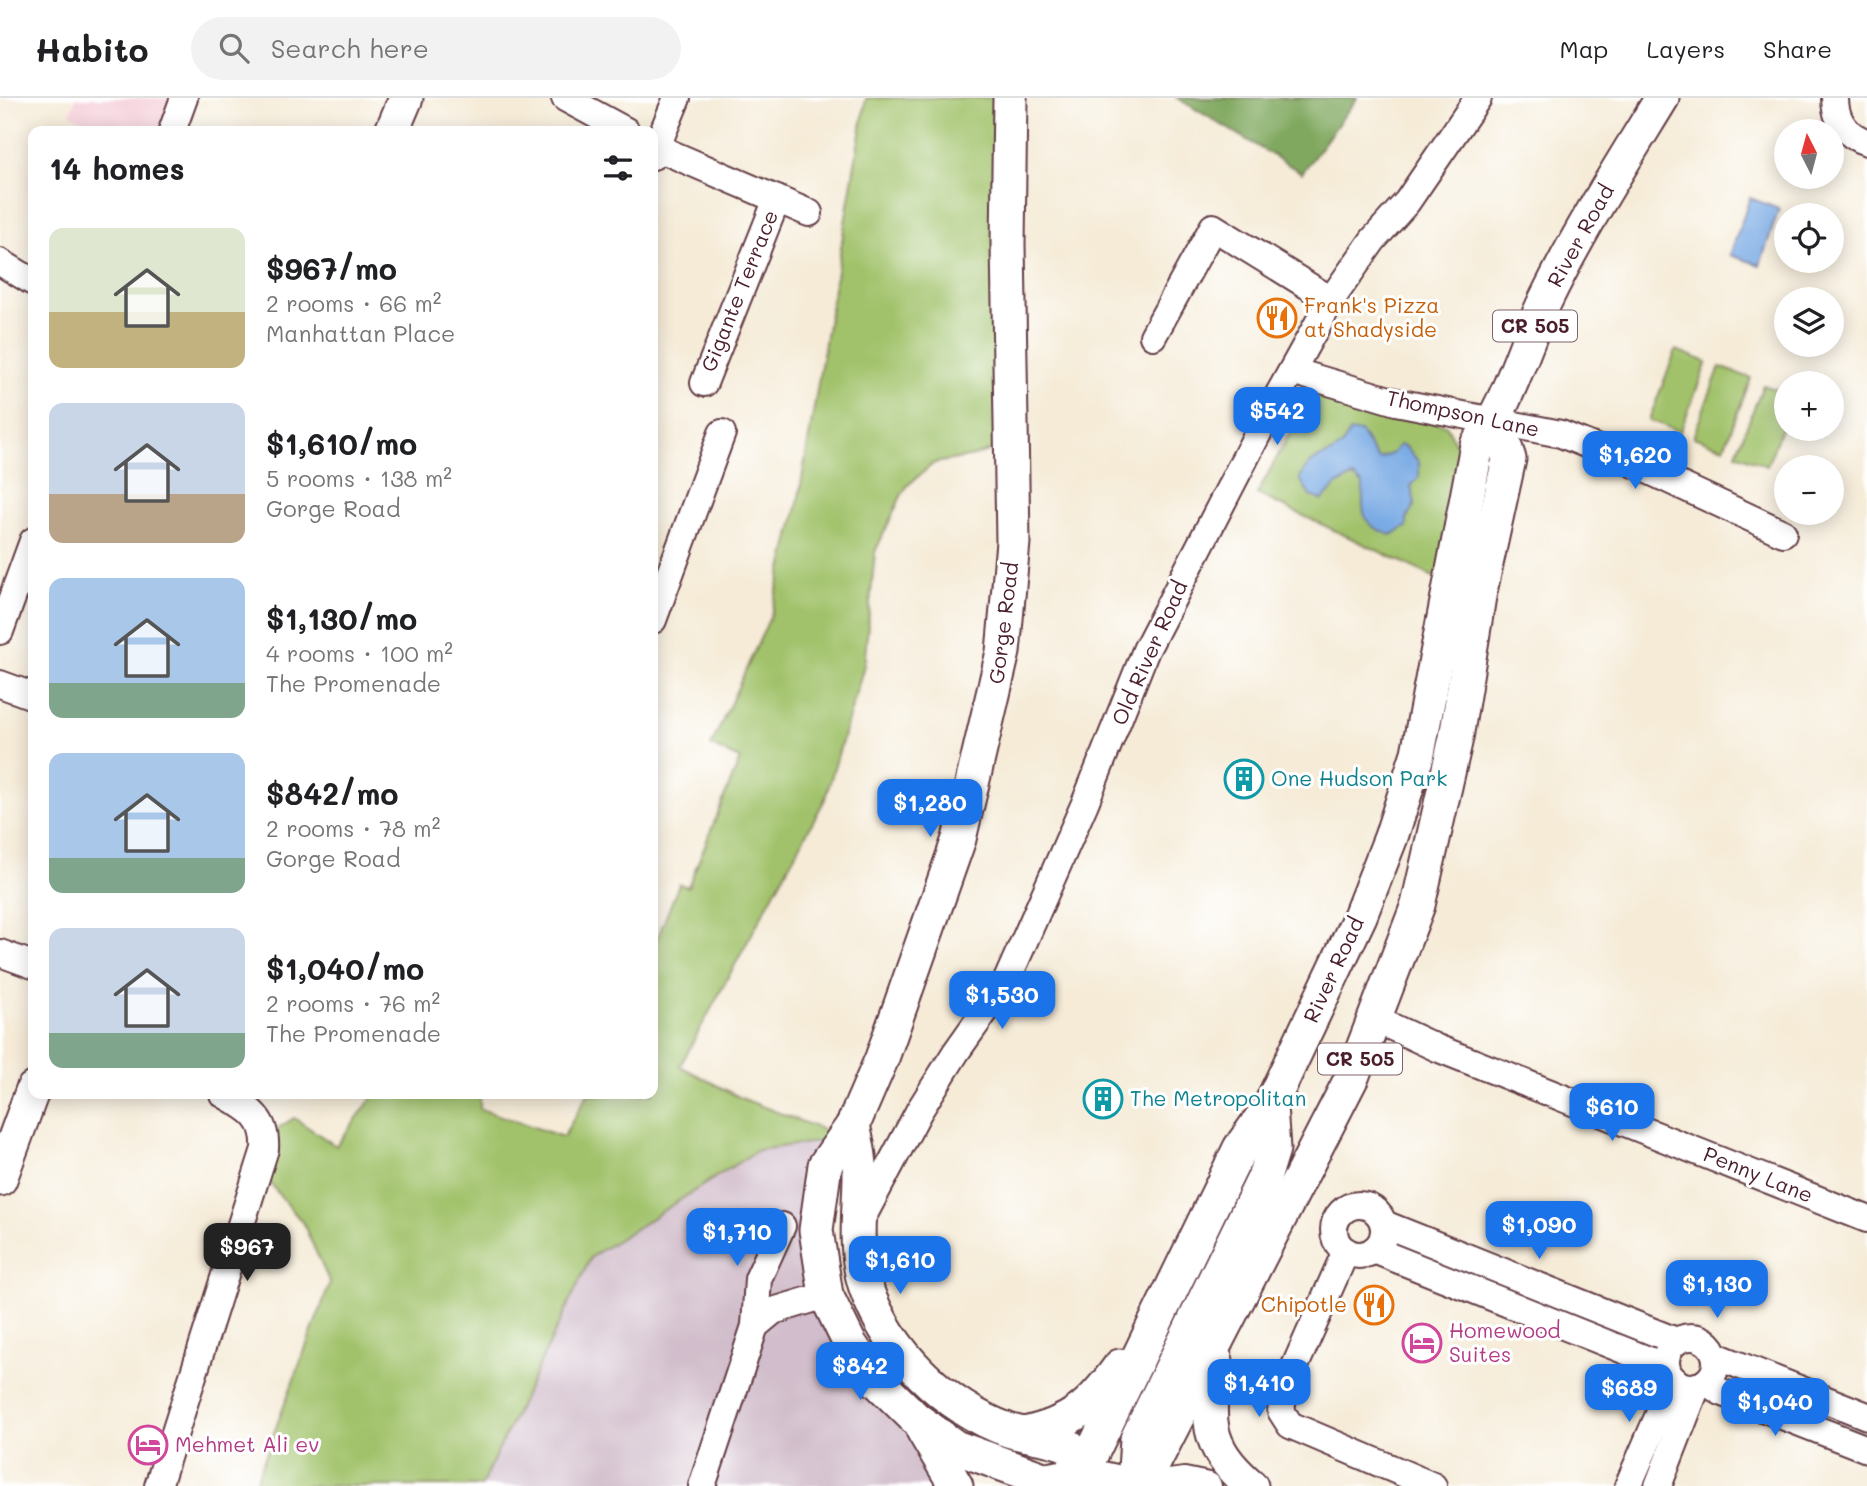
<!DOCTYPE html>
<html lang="en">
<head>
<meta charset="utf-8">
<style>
  :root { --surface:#fff; --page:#f2f2f2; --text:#202124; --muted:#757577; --line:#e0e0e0; --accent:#1a73e8 }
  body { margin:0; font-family:Mali,sans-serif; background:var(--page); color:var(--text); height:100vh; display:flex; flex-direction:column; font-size:26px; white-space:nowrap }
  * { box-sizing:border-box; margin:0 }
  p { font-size:23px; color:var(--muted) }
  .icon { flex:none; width:38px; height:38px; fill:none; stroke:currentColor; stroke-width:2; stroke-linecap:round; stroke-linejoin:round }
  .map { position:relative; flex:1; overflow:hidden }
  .drawer { position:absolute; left:28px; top:28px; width:630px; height:973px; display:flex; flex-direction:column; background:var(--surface); border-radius:14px; box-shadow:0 4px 18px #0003 }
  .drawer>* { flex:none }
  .needle { width:46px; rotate:354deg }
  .tools { position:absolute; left:1774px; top:21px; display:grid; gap:14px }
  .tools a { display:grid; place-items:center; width:70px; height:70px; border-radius:50%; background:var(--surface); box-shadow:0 4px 18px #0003; font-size:35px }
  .price { position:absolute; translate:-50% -60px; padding:0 16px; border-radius:14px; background:var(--accent); color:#fff; font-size:23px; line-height:46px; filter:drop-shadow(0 2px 4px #0008) }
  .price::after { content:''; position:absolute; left:50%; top:42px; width:21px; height:16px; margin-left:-10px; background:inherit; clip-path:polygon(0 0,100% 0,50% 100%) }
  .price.on { background:#222; color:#fff }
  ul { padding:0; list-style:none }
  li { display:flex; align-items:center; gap:21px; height:175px; padding:0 21px }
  li span { display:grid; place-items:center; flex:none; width:196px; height:140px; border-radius:14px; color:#555 }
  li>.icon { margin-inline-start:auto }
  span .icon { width:84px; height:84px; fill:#fffc; stroke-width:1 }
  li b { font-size:30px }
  h2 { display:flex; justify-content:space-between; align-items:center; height:84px; padding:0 21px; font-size:30px }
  header { display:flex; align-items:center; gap:42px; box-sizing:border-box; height:98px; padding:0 35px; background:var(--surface); border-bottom:2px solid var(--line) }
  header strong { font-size:33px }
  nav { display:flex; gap:38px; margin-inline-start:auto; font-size:24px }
  .search { width:490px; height:63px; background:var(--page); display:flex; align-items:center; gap:18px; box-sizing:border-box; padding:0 24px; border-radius:38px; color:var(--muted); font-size:26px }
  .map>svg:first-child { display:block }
</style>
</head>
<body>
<header>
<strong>Habito</strong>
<div class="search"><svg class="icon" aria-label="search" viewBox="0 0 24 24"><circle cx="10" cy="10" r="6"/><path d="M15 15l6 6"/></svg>Search here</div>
<nav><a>Map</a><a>Layers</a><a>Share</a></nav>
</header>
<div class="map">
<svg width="1867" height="1388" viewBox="0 0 1867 1388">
  <rect width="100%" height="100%" fill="#fff"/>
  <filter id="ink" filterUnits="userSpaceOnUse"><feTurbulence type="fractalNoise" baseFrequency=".0143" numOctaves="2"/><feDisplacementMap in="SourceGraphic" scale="14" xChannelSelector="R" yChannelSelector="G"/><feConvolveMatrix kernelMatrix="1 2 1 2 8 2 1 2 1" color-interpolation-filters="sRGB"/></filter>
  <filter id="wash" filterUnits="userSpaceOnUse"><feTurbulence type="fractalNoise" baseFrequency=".00686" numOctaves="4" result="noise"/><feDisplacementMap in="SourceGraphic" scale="28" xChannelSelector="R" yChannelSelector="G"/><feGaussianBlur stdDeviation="1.57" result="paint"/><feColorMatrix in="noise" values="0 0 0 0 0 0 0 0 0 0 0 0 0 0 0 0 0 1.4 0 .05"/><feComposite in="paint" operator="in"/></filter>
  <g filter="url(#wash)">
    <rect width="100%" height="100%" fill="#f5ebd7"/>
    <path fill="#f5cfd9" d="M76,0H184L172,33H105L70,16Z"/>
    <path fill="#d1bdcb" d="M844,1040L825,1067L826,1197L956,1388H481L591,1159L758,1052Z"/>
    <g fill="#a1c26b" stroke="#76704b" stroke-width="2">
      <path d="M866,0H1010L1011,345L974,358L934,365L908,387L901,398L875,454L864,568L825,701L680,968L741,1000L844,1040L758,1052L591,1159L481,1388H254L330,1185L303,1125L258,1071L266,1038L294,1020L336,1048L375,996H480V1011L563,1039L588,996H653V851L679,786L688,789L740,661L711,648L771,517L798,405Z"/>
      <path d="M1676,252L1707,264L1680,334L1649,322Z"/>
      <path d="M1720,269L1751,280L1724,350L1693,339Z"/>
      <path d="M1763,287L1787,295V316L1767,368L1736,356Z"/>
      <path d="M1313,293L1446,327L1462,357L1438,481L1257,396Z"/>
    </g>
    <path fill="#80a85f" stroke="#656445" stroke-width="2" d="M1177,0H1357L1302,75Z"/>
    <g fill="#79aae4" stroke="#626488" stroke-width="2">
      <path d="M1750,100L1779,111L1760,167L1730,157Z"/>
      <path d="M1351,334H1360C1369,342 1369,353 1379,361L1393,355L1399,347L1405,348L1419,364V379L1411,388L1415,406L1407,420V429L1391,437C1359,426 1363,415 1363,386L1353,379L1338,386L1322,402L1310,398L1300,381C1312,356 1318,364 1338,351C1345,347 1344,339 1351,334Z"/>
    </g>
  </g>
  <g filter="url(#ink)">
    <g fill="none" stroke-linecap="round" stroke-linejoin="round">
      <defs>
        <g id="minor">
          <path d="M565,0L626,33"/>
          <path d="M1835,0C1835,22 1846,38 1867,44"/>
          <path d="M172,33L184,0"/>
          <path d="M653,48L809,115"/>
          <path d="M653,58L677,0"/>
          <path d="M0,164L33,184"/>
          <path d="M1153,238L1213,129L1331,202"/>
          <path d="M1292,273L1396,304L1561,336L1628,363L1783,435"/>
          <path d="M704,285L777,101"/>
          <path d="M653,522L722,335"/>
          <path d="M0,533L33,443"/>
          <path d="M0,586L33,598"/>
          <path d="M0,855L33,867"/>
          <path d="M1377,922L1437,950L1867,1121"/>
          <circle cx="1359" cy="1132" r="25"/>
          <path d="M860,1124L919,1013L956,954L1007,882L1085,705L1146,552L1271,310L1331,202L1373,142L1407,104L1478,0"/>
          <path d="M1384,1126L1676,1243"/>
          <path d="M1374,1152L1666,1269"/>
          <path d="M1346,1153L1284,1293L1281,1313L1290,1327L1433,1388"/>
          <path d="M755,1228L758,1181L782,1128"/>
          <circle cx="1691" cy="1264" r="25"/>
          <path d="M1716,1258L1867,1318"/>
          <path d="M1706,1284L1721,1294L1867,1351"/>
          <path d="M158,1388L265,1051C267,1019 248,1010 223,996"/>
          <path d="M702,1388L755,1228L773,1213L826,1197"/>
          <path d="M1148,1388L1184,1383L1208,1388"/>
          <path d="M1628,1388L1674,1282"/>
          <path d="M1658,1388L1697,1288"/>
        </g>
        <g id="major">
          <path d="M1010,0L1008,146L1013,444L1003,554L959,741L882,960L853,1027L825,1067L816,1132L826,1197L850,1246L873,1279L916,1321L955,1349L1046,1382L1082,1376L1137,1388"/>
          <path d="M392,33L406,0"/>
          <path d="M853,1027C856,1042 861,1059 860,1074C860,1113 853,1152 866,1190C889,1255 945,1309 1008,1332C1024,1338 1058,1340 1070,1349C1080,1357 1083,1377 1086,1388"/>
          <path d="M0,1081L33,991"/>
          <path d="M1216,1263C1207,1320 1203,1347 1251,1388"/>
          <path d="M923,1332L956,1388"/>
          <path d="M1024,1336C1072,1326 1092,1307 1120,1268"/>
          <path d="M1076,1388L1240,1050L1270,1008L1360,818L1391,739L1418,655L1477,347C1509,305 1522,251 1545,203C1579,133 1621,67 1662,0"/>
          <path d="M1141,1388L1135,1372L1137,1341L1264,1080L1273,1051L1270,1008"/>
          <path d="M1142,1388L1352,979L1418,807L1456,640L1479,498L1509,361L1496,321"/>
        </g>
      </defs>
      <use href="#minor" stroke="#643e45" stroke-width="30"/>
      <use href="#major" stroke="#643e45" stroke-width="37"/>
      <use href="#minor" stroke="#fff" stroke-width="26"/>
      <use href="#major" stroke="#fff" stroke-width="33"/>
    </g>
  </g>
  <defs>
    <symbol id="restaurant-ring" viewBox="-11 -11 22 22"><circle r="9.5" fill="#fff" stroke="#e8710a" stroke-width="1.5"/><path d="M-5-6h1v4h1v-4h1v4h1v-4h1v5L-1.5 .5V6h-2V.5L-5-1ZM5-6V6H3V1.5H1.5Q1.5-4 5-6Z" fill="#e8710a"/></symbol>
    <symbol id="building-ring" viewBox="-11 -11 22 22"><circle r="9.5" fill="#fff" stroke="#0f9aa8" stroke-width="1.5"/><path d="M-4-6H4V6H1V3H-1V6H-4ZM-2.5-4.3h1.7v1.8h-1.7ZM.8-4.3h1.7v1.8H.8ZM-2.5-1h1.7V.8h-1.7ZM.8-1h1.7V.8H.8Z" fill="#0f9aa8"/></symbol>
    <symbol id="hotel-ring" viewBox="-11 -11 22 22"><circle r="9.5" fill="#fff" stroke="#d1479c" stroke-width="1.5"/><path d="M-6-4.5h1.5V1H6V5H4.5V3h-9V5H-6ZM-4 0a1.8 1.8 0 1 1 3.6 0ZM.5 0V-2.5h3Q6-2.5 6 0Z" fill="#d1479c"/></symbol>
  </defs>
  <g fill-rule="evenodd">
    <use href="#restaurant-ring" x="1255" y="198" width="44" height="44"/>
    <use href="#building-ring" x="1222" y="659" width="44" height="44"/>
    <use href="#building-ring" x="1081" y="979" width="44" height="44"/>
    <use href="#restaurant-ring" x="1352" y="1185" width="44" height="44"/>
    <use href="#hotel-ring" x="1400" y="1223" width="44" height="44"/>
    <use href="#hotel-ring" x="126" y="1325" width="44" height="44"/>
  </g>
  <g text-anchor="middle" stroke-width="6" stroke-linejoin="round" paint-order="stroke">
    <g fill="#fff" stroke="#80626b" stroke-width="2">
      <rect x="1493" y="212.5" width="84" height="31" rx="5"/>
      <rect x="1318" y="945.5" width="84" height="31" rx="5"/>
    </g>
    <g font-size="19" font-weight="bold" fill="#4a1f2b">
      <text x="1535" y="235">CR 505</text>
      <text x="1360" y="968">CR 505</text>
    </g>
    <g font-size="21" fill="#4a1f2b" stroke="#fff">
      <text transform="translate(1581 138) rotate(-61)" y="7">River Road</text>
      <text transform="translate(740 193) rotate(-68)" y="7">Gigante Terrace</text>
      <text transform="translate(1463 316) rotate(12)" y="7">Thompson Lane</text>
      <text transform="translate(1004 525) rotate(-83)" y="7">Gorge Road</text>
      <text transform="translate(1150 555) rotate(-66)" y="7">Old River Road</text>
      <text transform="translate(1334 872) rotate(-65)" y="7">River Road</text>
      <text transform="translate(1758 1077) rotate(22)" y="7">Penny Lane</text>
    </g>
    <g font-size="21" fill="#c56008" stroke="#fff" text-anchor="start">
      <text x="1304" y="215">Frank's Pizza<tspan x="1304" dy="24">at Shadyside</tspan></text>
      <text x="1347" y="1214" text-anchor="end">Chipotle</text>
    </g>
    <g font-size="21" fill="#0d838f" stroke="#fff" text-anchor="start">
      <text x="1271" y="688">One Hudson Park</text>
      <text x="1130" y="1008">The Metropolitan</text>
    </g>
    <g font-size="21" fill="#b23c85" stroke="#fff" text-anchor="start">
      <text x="1449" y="1240">Homewood<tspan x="1449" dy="24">Suites</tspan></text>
      <text x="175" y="1354">Mehmet Ali ev</text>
    </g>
  </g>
</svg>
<div class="tools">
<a><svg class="needle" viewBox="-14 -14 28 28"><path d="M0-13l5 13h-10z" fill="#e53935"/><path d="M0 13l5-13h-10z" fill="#757577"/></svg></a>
<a><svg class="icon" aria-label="locate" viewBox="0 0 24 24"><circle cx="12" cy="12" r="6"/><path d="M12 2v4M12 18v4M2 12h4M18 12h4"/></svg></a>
<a><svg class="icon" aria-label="layers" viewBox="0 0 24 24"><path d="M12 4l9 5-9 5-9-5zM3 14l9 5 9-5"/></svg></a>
<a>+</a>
<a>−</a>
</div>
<b class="price" style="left:1277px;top:349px">$542</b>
<b class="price" style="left:1635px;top:393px">$1,620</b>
<b class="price" style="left:930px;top:741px">$1,280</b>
<b class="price" style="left:1002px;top:933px">$1,530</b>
<b class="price" style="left:1612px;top:1045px">$610</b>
<b class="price" style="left:1539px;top:1163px">$1,090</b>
<b class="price" style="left:737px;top:1170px">$1,710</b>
<b class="price on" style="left:247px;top:1185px">$967</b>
<b class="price" style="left:900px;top:1198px">$1,610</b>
<b class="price" style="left:1717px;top:1222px">$1,130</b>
<b class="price" style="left:860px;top:1304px">$842</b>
<b class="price" style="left:1259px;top:1321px">$1,410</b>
<b class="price" style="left:1629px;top:1326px">$689</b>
<b class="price" style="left:1775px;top:1340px">$1,040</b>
<section class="drawer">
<h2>14 homes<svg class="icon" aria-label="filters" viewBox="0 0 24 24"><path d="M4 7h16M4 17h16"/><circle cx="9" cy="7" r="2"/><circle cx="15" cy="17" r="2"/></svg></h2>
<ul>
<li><span style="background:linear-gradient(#dfe7d0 60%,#c2b280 0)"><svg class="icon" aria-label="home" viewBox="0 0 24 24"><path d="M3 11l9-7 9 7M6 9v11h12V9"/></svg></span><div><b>$967/mo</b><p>2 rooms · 66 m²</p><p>Manhattan Place</p></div></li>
<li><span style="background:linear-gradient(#c9d6e8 65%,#b9a48a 0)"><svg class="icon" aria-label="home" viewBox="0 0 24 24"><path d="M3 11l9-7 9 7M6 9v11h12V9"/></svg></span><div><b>$1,610/mo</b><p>5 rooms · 138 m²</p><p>Gorge Road</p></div></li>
<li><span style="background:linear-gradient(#a9c7e8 75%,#7fa58c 0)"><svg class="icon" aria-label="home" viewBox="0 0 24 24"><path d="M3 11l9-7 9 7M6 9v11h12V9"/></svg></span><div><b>$1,130/mo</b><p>4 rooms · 100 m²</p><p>The Promenade</p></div></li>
<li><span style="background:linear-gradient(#a9c7e8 75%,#7fa58c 0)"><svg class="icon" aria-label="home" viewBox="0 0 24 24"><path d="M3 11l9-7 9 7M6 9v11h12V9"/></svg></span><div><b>$842/mo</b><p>2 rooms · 78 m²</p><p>Gorge Road</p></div></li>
<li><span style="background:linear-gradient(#c9d6e8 75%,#7fa58c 0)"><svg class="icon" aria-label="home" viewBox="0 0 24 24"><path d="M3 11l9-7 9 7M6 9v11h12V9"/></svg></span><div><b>$1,040/mo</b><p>2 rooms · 76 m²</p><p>The Promenade</p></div></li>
</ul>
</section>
</div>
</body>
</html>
